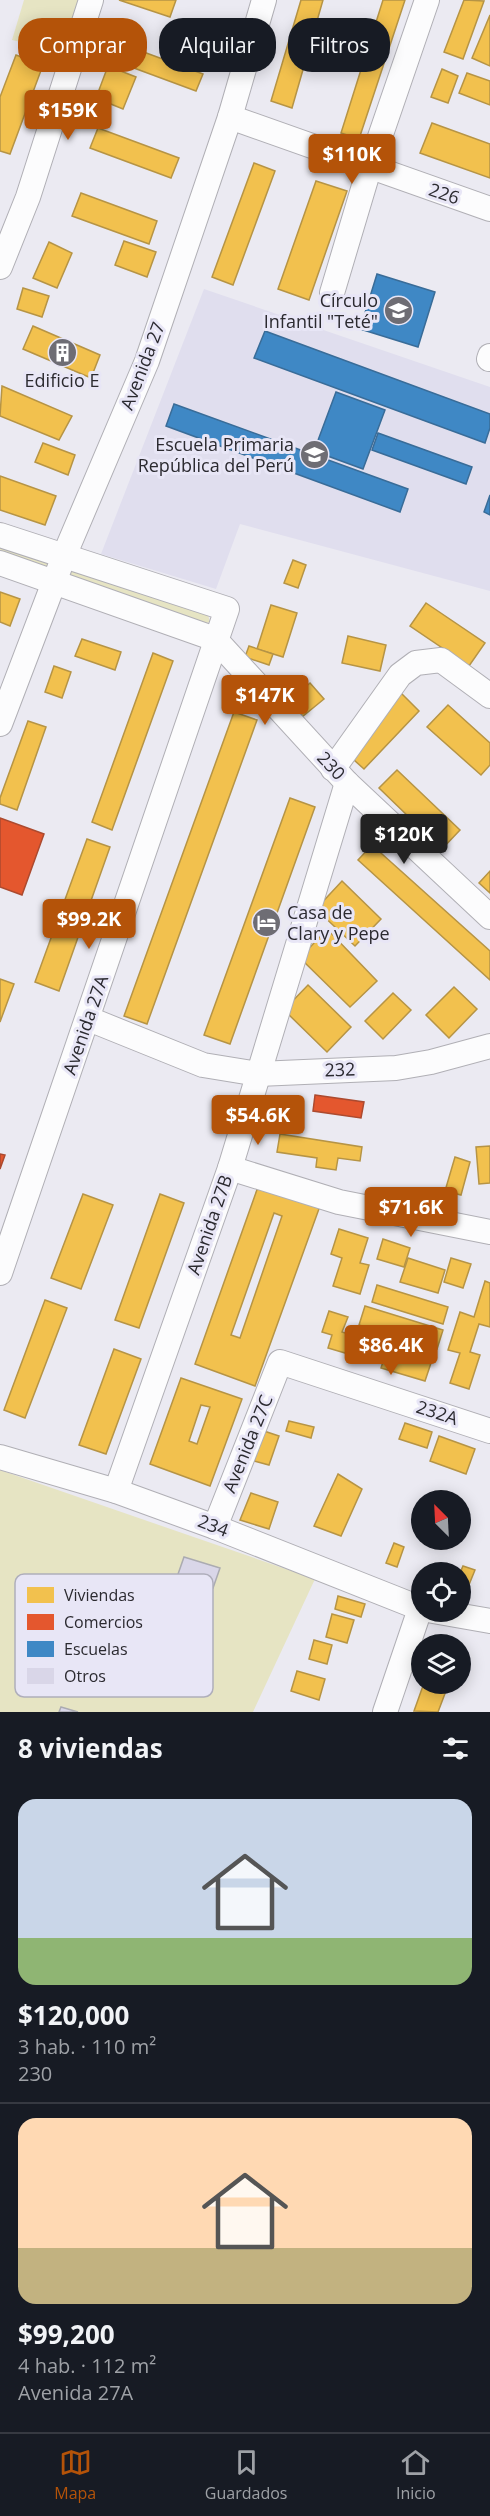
<!DOCTYPE html>
<html lang="es">
<head>
<meta charset="utf-8">
<style>
  :root { --surface:#171b24; --page:#20242c; --text:#f1f3f6; --muted:#9ea1a6; --line:#363941; --accent:#b45309 }
  body { margin:0; font-family:"Open Sans",sans-serif; background:var(--page); color:var(--text); height:100vh; display:flex; flex-direction:column; font-size:22px; white-space:nowrap }
  * { box-sizing:border-box; margin:0 }
  p { font-size:20px; color:var(--muted) }
  .icon { flex:none; width:33px; height:33px; fill:none; stroke:currentColor; stroke-width:2; stroke-linecap:round; stroke-linejoin:round }
  .map { position:relative; height:1712px; overflow:hidden }
  .drawer { display:flex; flex-direction:column; background:var(--surface); flex:1 }
  .drawer>* { flex:none }
  .top-card { position:absolute; left:18px; top:18px; width:454px; height:54px; display:flex; gap:12px }
  .needle { width:39px; rotate:336deg }
  .buttons { position:absolute; left:411px; top:1490px; display:grid; gap:12px }
  .buttons a { display:grid; place-items:center; width:60px; height:60px; border-radius:50%; background:var(--surface); box-shadow:0 3px 15px #0003; font-size:30px }
  .price { position:absolute; translate:-50% -51px; padding:0 14px; border-radius:6px; background:var(--accent); color:#fff; font-size:20px; line-height:39px; filter:drop-shadow(0 2px 3px #0008) }
  .price::after { content:''; position:absolute; left:50%; top:36px; width:18px; height:14px; margin-left:-9px; background:inherit; clip-path:polygon(0 0,100% 0,50% 100%) }
  .price.on { background:#222; color:#fff }
  ul { padding:0; list-style:none }
  li { display:grid; align-content:center; gap:12px; height:318px; padding:0 18px }
  li+li { border-top:2px solid var(--line) }
  li span { display:grid; place-items:center; height:186px; border-radius:18px; color:#555 }
  li>.icon { margin-inline-start:auto }
  span .icon { width:108px; height:108px; fill:#fffc; stroke-width:1 }
  li b { font-size:26px }
  h2 { display:flex; justify-content:space-between; align-items:center; height:72px; padding:0 18px; font-size:26px }
  .pill { padding:0 21px; border-radius:24px; background:var(--surface); box-shadow:0 3px 15px #0003; font-size:21px; line-height:54px }
  .pill.on { background:var(--accent); color:#fff }
  .tab-bar { display:flex; justify-content:space-around; align-items:center; height:84px; border-top:2px solid var(--line); background:var(--surface); font-size:16px; color:var(--muted) }
  .tab-bar a { display:grid; justify-items:center; gap:3px }
  .tab-bar .on { color:var(--accent) }
  .map>svg:first-child { display:block }
</style>
</head>
<body>
<div class="map">
<svg width="490" height="1712" viewBox="0 0 490 1712">
  <rect width="100%" height="100%" fill="#ebeaf2"/>
  <path fill="#e0deee" d="M204,289L490,387V591L240,524L216,589L101,554Z"/>
  <g fill="#e6e4c3">
    <path d="M24,0H79L63,52L12,40Z"/>
    <path d="M0,544L51,563L45,569L0,553Z"/>
    <path d="M70,568L208,615L210,622L206,623L66,577Z"/>
    <path d="M0,1470L315,1579L253,1712H0Z"/>
  </g>
  <g fill="#f2c14e" stroke="#b69445" stroke-width="1.5" fill-rule="evenodd">
    <path d="M119,0H176L170,17Z"/>
    <path d="M301,0H323L292,108L271,101Z"/>
    <path d="M383,0H405L359,139L341,133Z"/>
    <path d="M464,0L484,1L463,59L444,52Z"/>
    <path d="M490,15V66L472,58Z"/>
    <path d="M122,44L203,74L196,91L115,61Z"/>
    <path d="M16,55L43,65L10,154L0,151V97Z"/>
    <path d="M108,66L136,77L123,109L96,98Z"/>
    <path d="M442,69L458,76L448,103L431,97Z"/>
    <path d="M467,73L490,81V105L459,93Z"/>
    <path d="M432,123L490,144V178L420,153Z"/>
    <path d="M98,128L179,158L171,178L90,148Z"/>
    <path d="M254,163L275,171L233,285L212,277Z"/>
    <path d="M316,181L347,191L309,300L278,289Z"/>
    <path d="M81,193L157,221L149,244L72,216Z"/>
    <path d="M124,241L156,252L147,277L115,265Z"/>
    <path d="M49,242L72,253L57,288L33,278Z"/>
    <path d="M23,288L49,296L42,317L17,309Z"/>
    <path d="M33,326L100,355L91,378L23,349Z"/>
    <path d="M2,386L72,416L59,440L0,416Z"/>
    <path d="M43,443L75,455L68,475L35,462Z"/>
    <path d="M0,476L56,496L45,525L0,510Z"/>
    <path d="M293,560L306,565L298,588L284,583Z"/>
    <path d="M0,592L20,599L10,626L0,622Z"/>
    <path d="M426,603L485,643L469,666L410,626Z"/>
    <path d="M271,605L297,613L283,657L257,649Z"/>
    <path d="M348,636L386,645L380,671L342,663Z"/>
    <path d="M82,639L121,652L115,670L75,656Z"/>
    <path d="M249,646L273,654L269,665L245,657Z"/>
    <path d="M153,653L173,661L112,830L92,822Z"/>
    <path d="M54,666L71,672L62,698L45,692Z"/>
    <path d="M310,683L324,699L302,717L289,701Z"/>
    <path d="M400,692L419,711L364,769L344,751Z"/>
    <path d="M448,705L490,743V765L481,775L427,727Z"/>
    <path d="M234,712L257,720L147,1024L124,1016Z"/>
    <path d="M28,721L46,727L17,810L0,804V798Z"/>
    <path d="M397,770L460,830L442,849L379,788Z"/>
    <path d="M290,798L315,807L230,1044L204,1035Z"/>
    <path d="M87,839L110,847L59,991L35,982Z"/>
    <path d="M372,845L490,951V980L358,860Z"/>
    <path d="M490,871V893L479,883Z"/>
    <path d="M342,881L381,919L355,946L316,909Z"/>
    <path d="M327,929L377,981L350,1007L300,958Z"/>
    <path d="M0,979L14,984L0,1022Z"/>
    <path d="M308,985L351,1027L327,1052L284,1010Z"/>
    <path d="M454,987L477,1009L449,1038L426,1015Z"/>
    <path d="M393,993L411,1010L383,1039L365,1021Z"/>
    <path d="M280,1134L362,1147L360,1161L338,1158L336,1170L316,1167L317,1158L277,1152Z"/>
    <path d="M490,1146V1183L479,1184L476,1147Z"/>
    <path d="M455,1157L470,1162L461,1195L445,1191Z"/>
    <path d="M259,1184L320,1206L255,1386L195,1364ZM274,1213L282,1216L240,1338L231,1335Z"/>
    <path d="M83,1194L113,1205L81,1289L51,1278Z"/>
    <path d="M160,1194L184,1203L139,1328L115,1320Z"/>
    <path d="M339,1229L368,1238L360,1263L369,1265L360,1294L333,1286L342,1258L331,1254Z"/>
    <path d="M383,1239L410,1248L404,1267L377,1259Z"/>
    <path d="M408,1258L445,1270L438,1293L400,1282Z"/>
    <path d="M451,1258L471,1264L463,1288L444,1282Z"/>
    <path d="M485,1281L490,1283V1327L479,1324L470,1352L480,1355L469,1389L450,1383L460,1353L448,1350L460,1312L474,1317Z"/>
    <path d="M377,1285L448,1307L443,1324L372,1302Z"/>
    <path d="M45,1300L67,1308L25,1418L4,1410Z"/>
    <path d="M365,1306L443,1330L437,1349L359,1325Z"/>
    <path d="M329,1311L348,1317L342,1332L378,1343L372,1361L328,1348L332,1335L322,1332Z"/>
    <path d="M114,1349L141,1359L106,1454L79,1445Z"/>
    <path d="M387,1349L431,1363L425,1381L381,1368Z"/>
    <path d="M181,1378L242,1399L210,1486L150,1464ZM201,1405L210,1407L197,1444L189,1441Z"/>
    <path d="M289,1421L314,1427L311,1438L286,1431Z"/>
    <path d="M405,1423L432,1432L427,1448L399,1439Z"/>
    <path d="M264,1431L279,1436L269,1465L254,1461Z"/>
    <path d="M439,1436L475,1449L466,1474L430,1461Z"/>
    <path d="M338,1474L362,1489L341,1536L314,1526Z"/>
    <path d="M251,1493L278,1502L269,1529L240,1520Z"/>
    <path d="M394,1543L404,1547L397,1567L386,1563Z"/>
    <path d="M463,1566L475,1570L466,1592L460,1590V1573Z"/>
    <path d="M338,1596L365,1604L361,1617L335,1609Z"/>
    <path d="M332,1614L354,1620L347,1643L326,1637Z"/>
    <path d="M314,1640L332,1645L327,1664L309,1659Z"/>
    <path d="M297,1671L325,1679L319,1700L291,1691Z"/>
    <path d="M424,1683H449L438,1712L414,1711Z"/>
  </g>
  <g fill="#e4572e" stroke="#ac4a2f" stroke-width="1.5">
    <path d="M0,818L44,834L22,895L0,887Z"/>
    <path d="M315,1095L364,1102L361,1118L313,1111Z"/>
    <path d="M0,1154L5,1155L0,1169Z"/>
  </g>
  <g fill="#3f88c5" stroke="#396c98" stroke-width="1.5">
    <path d="M377,274L435,292L418,347L360,329Z"/>
    <path d="M265,331L490,414V428L485,443L254,358Z"/>
    <path d="M336,392L385,410L363,469L314,451Z"/>
    <path d="M174,404L408,489L400,512L166,426Z"/>
    <path d="M378,433L472,467L466,484L372,450Z"/>
    <path d="M490,495V515L484,512Z"/>
  </g>
  <g fill="#d9d6e8" stroke="#ababb1" stroke-width="1.5">
    <path d="M184,1557L220,1568L213,1588L177,1577Z"/>
    <path d="M61,1707L78,1712H59Z"/>
  </g>
  <g fill="none" stroke-linecap="round" stroke-linejoin="round">
    <defs>
      <g id="minor">
        <path d="M230,117L490,209"/>
        <path d="M0,267L28,197L91,0"/>
        <path d="M332,293L369,169L427,0"/>
        <path d="M489,359L490,356"/>
        <path d="M0,535L227,609L0,1273"/>
        <path d="M0,563L215,639L347,783L490,917"/>
        <path d="M0,724L64,556L147,361L230,117L264,0"/>
        <path d="M333,769L400,675L416,663L441,660L490,696"/>
        <path d="M89,1019L203,1065L258,1074L396,1068L431,1062L490,1046"/>
        <path d="M230,1168L339,1202L490,1232"/>
        <path d="M0,1457L116,1491L215,1527L422,1609"/>
        <path d="M116,1491L230,1168L347,783"/>
        <path d="M215,1527L280,1362L490,1431"/>
        <path d="M433,1611L490,1621"/>
        <path d="M385,1712L420,1609"/>
      </g>
    </defs>
    <use href="#minor" stroke="#b0afb5" stroke-width="26"/>
    <use href="#minor" stroke="#fcfcfd" stroke-width="24"/>
  </g>
  <defs>
    <symbol id="school-disc" viewBox="-11 -11 22 22"><circle r="9.5" fill="#6e6d74" stroke="#e8e6f6"/><path d="M0-5L7-2L0 1L-7-2ZM-4 1L0 2.5L4 1V4Q0 6-4 4Z" fill="#fff"/></symbol>
    <symbol id="building-disc" viewBox="-11 -11 22 22"><circle r="9.5" fill="#6e6d74" stroke="#e8e6f6"/><path d="M-4-6H4V6H1V3H-1V6H-4ZM-2.5-4.3h1.7v1.8h-1.7ZM.8-4.3h1.7v1.8H.8ZM-2.5-1h1.7V.8h-1.7ZM.8-1h1.7V.8H.8Z" fill="#fff"/></symbol>
    <symbol id="hotel-disc" viewBox="-11 -11 22 22"><circle r="9.5" fill="#6e6d74" stroke="#e8e6f6"/><path d="M-6-4.5h1.5V1H6V5H4.5V3h-9V5H-6ZM-4 0a1.8 1.8 0 1 1 3.6 0ZM.5 0V-2.5h3Q6-2.5 6 0Z" fill="#fff"/></symbol>
  </defs>
  <g fill-rule="evenodd">
    <use href="#school-disc" x="382" y="294" width="33" height="33"/>
    <use href="#building-disc" x="46" y="336" width="33" height="33"/>
    <use href="#school-disc" x="298" y="438" width="33" height="33"/>
    <use href="#hotel-disc" x="250" y="906" width="33" height="33"/>
  </g>
  <g text-anchor="middle" stroke-width="6" stroke-linejoin="round" paint-order="stroke">
    <g font-size="18" fill="#2b2a30" stroke="#e8e6f6">
      <text transform="translate(444 194) rotate(19)" y="6">226</text>
      <text transform="translate(143 366) rotate(-69)" y="6">Avenida 27</text>
      <text transform="translate(331 766) rotate(47)" y="6">230</text>
      <text transform="translate(86 1025) rotate(-71)" y="6">Avenida 27A</text>
      <text transform="translate(340 1070) rotate(-2)" y="6">232</text>
      <text transform="translate(210 1225) rotate(-71)" y="6">Avenida 27B</text>
      <text transform="translate(437 1413) rotate(18)" y="6">232A</text>
      <text transform="translate(248 1444) rotate(-68)" y="6">Avenida 27C</text>
      <text transform="translate(213 1526) rotate(21)" y="6">234</text>
    </g>
    <g font-size="18" fill="#2b2a30" stroke="#e8e6f6" text-anchor="end">
      <text x="378" y="307">Círculo<tspan x="378" dy="21">Infantil "Teté"</tspan></text>
      <text x="62" y="387" text-anchor="middle">Edificio E</text>
      <text x="294" y="451">Escuela Primaria<tspan x="294" dy="21">República del Perú</tspan></text>
      <text x="287" y="919" text-anchor="start">Casa de<tspan x="287" dy="21">Clary y Pepe</tspan></text>
    </g>
  </g>
  <rect x="15" y="1574" width="198" height="123" rx="9" fill="#e8e6f6" stroke="#afaebb" stroke-width="1.5"/>
  <rect x="27" y="1587" width="27" height="16" fill="#f2c14e"/>
  <rect x="27" y="1614" width="27" height="16" fill="#e4572e"/>
  <rect x="27" y="1641" width="27" height="16" fill="#3f88c5"/>
  <rect x="27" y="1668" width="27" height="16" fill="#d9d6e8"/>
  <g font-size="16" fill="#2b2a30">
    <text x="64" y="1601">Viviendas</text>
    <text x="64" y="1628">Comercios</text>
    <text x="64" y="1655">Escuelas</text>
    <text x="64" y="1682">Otros</text>
  </g>
</svg>
<div class="buttons">
<a><svg class="needle" viewBox="-14 -14 28 28"><path d="M0-13l5 13h-10z" fill="#e53935"/><path d="M0 13l5-13h-10z" fill="#9ea1a6"/></svg></a>
<a><svg class="icon" aria-label="locate" viewBox="0 0 24 24"><circle cx="12" cy="12" r="6"/><path d="M12 2v4M12 18v4M2 12h4M18 12h4"/></svg></a>
<a><svg class="icon" aria-label="layers" viewBox="0 0 24 24"><path d="M12 4l9 5-9 5-9-5zM3 14l9 5 9-5"/></svg></a>
</div>
<b class="price" style="left:68px;top:141px">$159K</b>
<b class="price" style="left:352px;top:185px">$110K</b>
<b class="price" style="left:265px;top:726px">$147K</b>
<b class="price on" style="left:404px;top:865px">$120K</b>
<b class="price" style="left:89px;top:950px">$99.2K</b>
<b class="price" style="left:258px;top:1146px">$54.6K</b>
<b class="price" style="left:411px;top:1238px">$71.6K</b>
<b class="price" style="left:391px;top:1376px">$86.4K</b>
<div class="top-card">
<a class="pill on">Comprar</a>
<a class="pill">Alquilar</a>
<a class="pill">Filtros</a>
</div>
</div>
<section class="drawer">
<h2>8 viviendas<svg class="icon" aria-label="filters" viewBox="0 0 24 24"><path d="M4 7h16M4 17h16"/><circle cx="9" cy="7" r="2"/><circle cx="15" cy="17" r="2"/></svg></h2>
<ul>
<li><span style="background:linear-gradient(#c9d6e8 75%,#8fb573 0)"><svg class="icon" aria-label="home" viewBox="0 0 24 24"><path d="M3 11l9-7 9 7M6 9v11h12V9"/></svg></span><div><b>$120,000</b><p>3 hab. · 110 m²</p><p>230</p></div></li>
<li><span style="background:linear-gradient(#ffd9b3 70%,#c2b280 0)"><svg class="icon" aria-label="home" viewBox="0 0 24 24"><path d="M3 11l9-7 9 7M6 9v11h12V9"/></svg></span><div><b>$99,200</b><p>4 hab. · 112 m²</p><p>Avenida 27A</p></div></li>
</ul>
</section>
<nav class="tab-bar">
<a class="on"><svg class="icon" aria-label="map" viewBox="0 0 24 24"><path d="M3 6l6-2 6 2 6-2v14l-6 2-6-2-6 2zM9 4v14M15 6v14"/></svg>Mapa</a>
<a><svg class="icon" aria-label="saved" viewBox="0 0 24 24"><path d="M7 4h10v16l-5-4-5 4z"/></svg>Guardados</a>
<a><svg class="icon" aria-label="home" viewBox="0 0 24 24"><path d="M3 11l9-7 9 7M6 9v11h12V9"/></svg>Inicio</a>
</nav>
</body>
</html>
